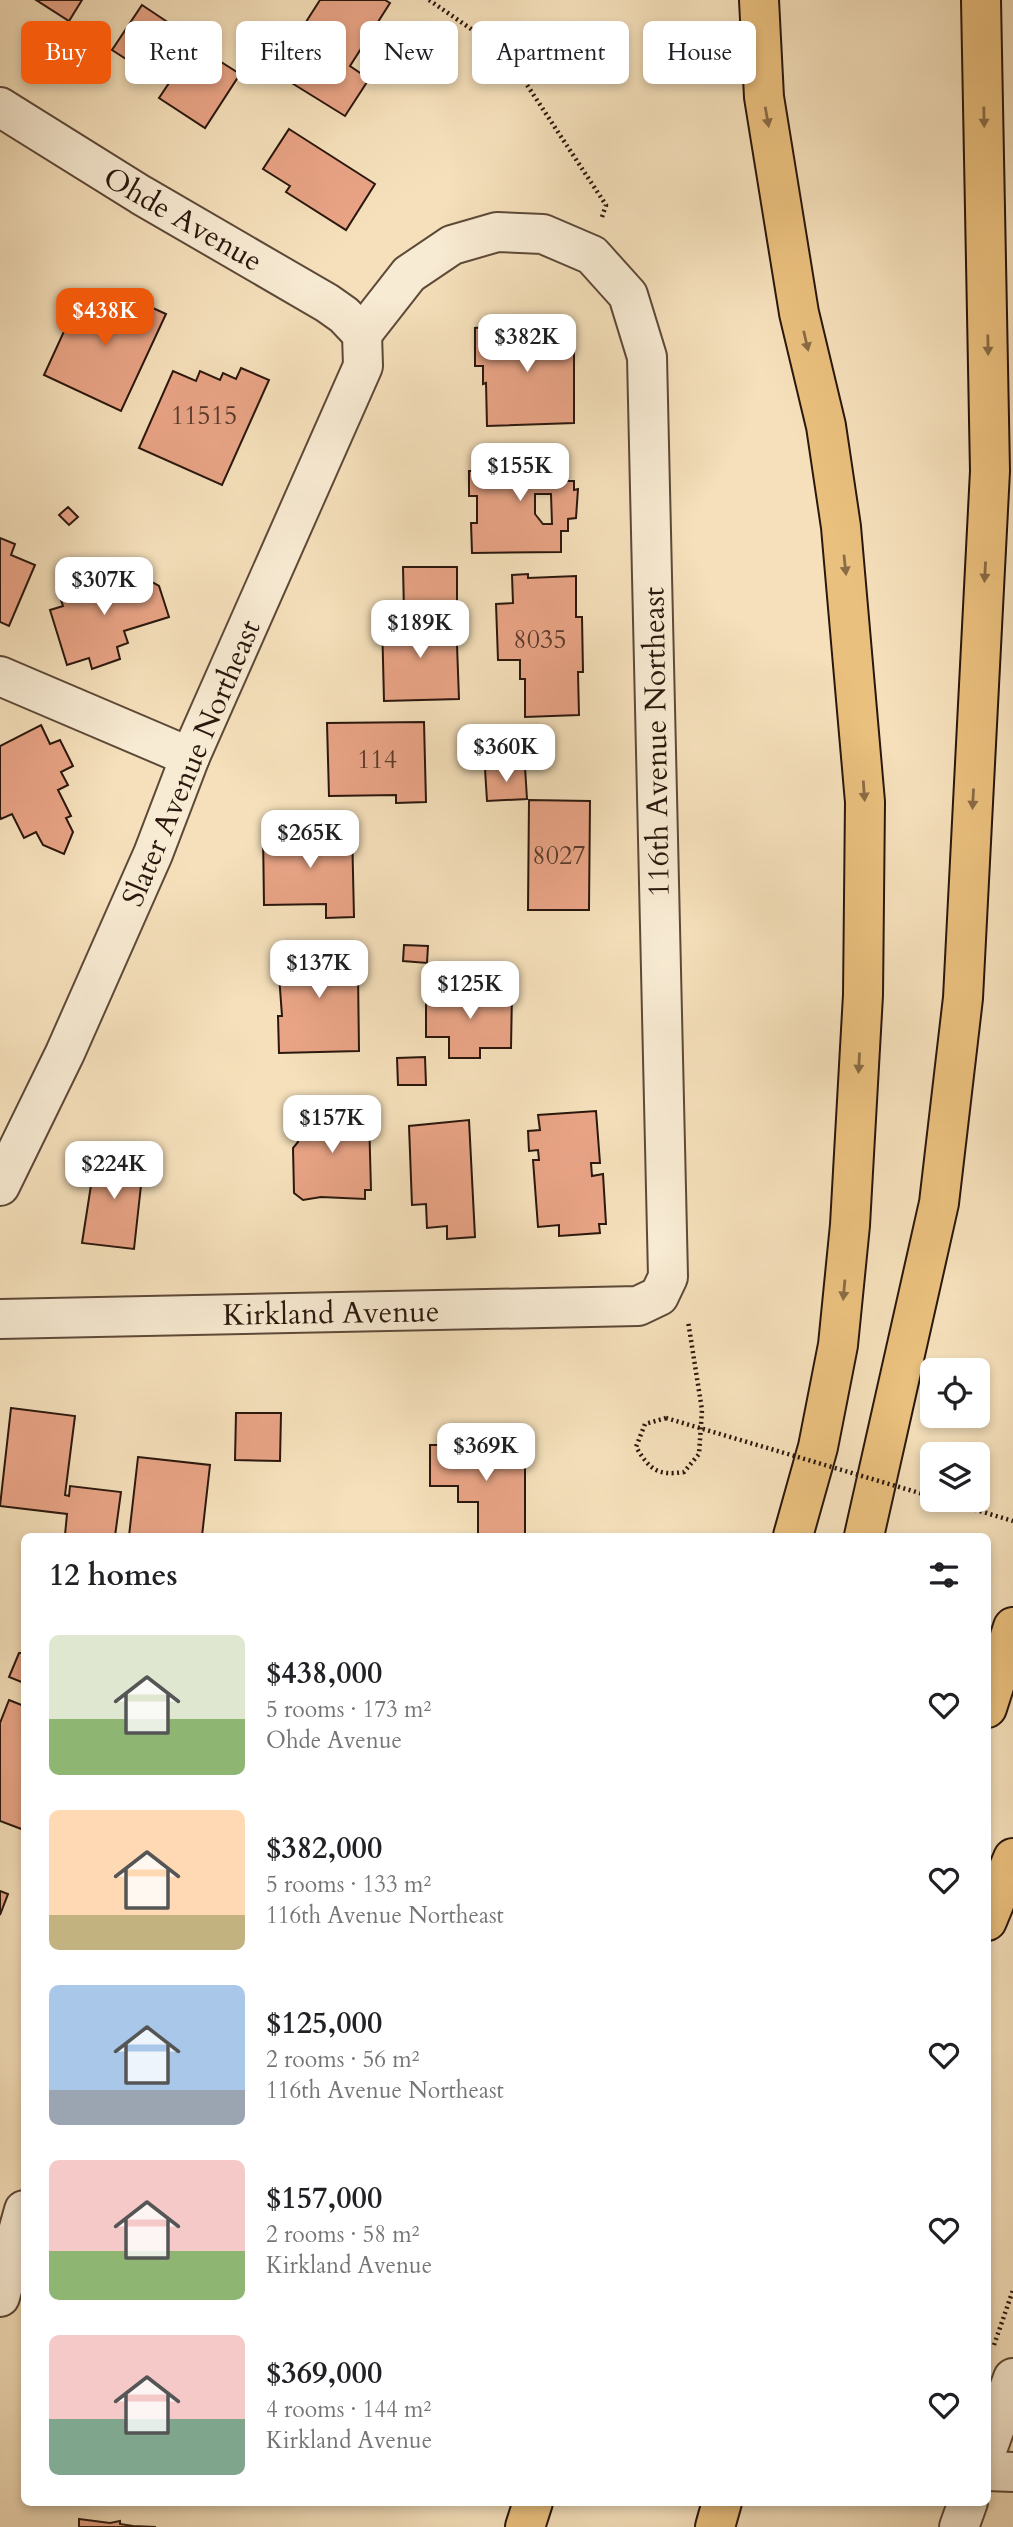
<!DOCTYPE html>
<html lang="en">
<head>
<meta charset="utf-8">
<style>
  :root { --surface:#fff; --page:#f6f6f6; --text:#202124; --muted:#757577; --accent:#ea580c }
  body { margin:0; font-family:Cardo,serif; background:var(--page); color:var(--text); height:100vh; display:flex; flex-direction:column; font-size:26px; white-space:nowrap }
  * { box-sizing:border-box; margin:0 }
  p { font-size:23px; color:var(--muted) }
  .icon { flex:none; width:38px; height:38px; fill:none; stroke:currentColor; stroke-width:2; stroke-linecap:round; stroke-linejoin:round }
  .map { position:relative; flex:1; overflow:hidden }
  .side { position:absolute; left:21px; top:1533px; width:970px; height:973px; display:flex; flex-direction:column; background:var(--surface); border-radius:10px; box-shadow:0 4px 10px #0003 }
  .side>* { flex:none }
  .top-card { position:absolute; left:21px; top:21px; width:971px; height:63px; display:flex; gap:14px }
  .controls { position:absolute; left:920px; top:1358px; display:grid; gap:14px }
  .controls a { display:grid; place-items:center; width:70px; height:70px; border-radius:10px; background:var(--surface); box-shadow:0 4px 10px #0003; font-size:35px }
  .price { position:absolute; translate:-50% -60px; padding:0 16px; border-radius:14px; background:#fff; color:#222; font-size:23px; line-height:46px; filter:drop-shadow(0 2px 4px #0008) }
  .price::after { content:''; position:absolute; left:50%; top:42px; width:21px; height:16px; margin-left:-10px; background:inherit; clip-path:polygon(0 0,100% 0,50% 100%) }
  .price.active { background:var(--accent); color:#fff }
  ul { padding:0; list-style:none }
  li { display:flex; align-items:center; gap:21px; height:175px; padding:0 28px }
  li span { display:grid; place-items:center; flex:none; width:196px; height:140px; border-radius:10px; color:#555 }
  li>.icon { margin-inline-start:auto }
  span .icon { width:84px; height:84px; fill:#fffc; stroke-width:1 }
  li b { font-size:30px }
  h2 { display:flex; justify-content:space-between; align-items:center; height:84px; padding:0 28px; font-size:30px }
  .tag { padding:0 24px; border-radius:10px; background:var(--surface); box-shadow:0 4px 10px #0003; font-size:24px; line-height:63px }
  .tag.active { background:var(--accent); color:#fff }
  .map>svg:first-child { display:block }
</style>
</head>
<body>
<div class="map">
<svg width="1013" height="2527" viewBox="0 0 1013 2527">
  <rect width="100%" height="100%" fill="#f5e0bb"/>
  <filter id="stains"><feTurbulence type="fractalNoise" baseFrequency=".00286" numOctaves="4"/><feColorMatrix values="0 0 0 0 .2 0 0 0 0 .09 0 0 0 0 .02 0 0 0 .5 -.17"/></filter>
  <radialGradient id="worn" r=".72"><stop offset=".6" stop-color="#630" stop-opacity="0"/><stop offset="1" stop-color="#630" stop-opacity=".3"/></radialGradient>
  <g fill="#e9a486" stroke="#2a170d" stroke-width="2" fill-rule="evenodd">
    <path d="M36,0H82L69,21Z"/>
    <path d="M320,0H385L390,3L350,66L369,79L345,116L274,72Z"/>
    <path d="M142,5L220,57L218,60L240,74L205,128L159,98L169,83L156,74L154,77L112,50Z"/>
    <path d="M289,129L375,184L346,230L286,192L290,186L263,169Z"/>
    <path d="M82,292L121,310L127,296L166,314L121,411L44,375Z"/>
    <path d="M538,323L561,324L562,343H574V423L487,426L486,383L483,384V366H475V328Z"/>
    <path d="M241,368L269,380L222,485L139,448L173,371L196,381L200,371L220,380L223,373L236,379Z"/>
    <path d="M554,450L555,481H574V490L578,489L576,518L568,519V531H561V552L472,553L471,523H477V496H469V471H475V452ZM535,494H551L552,524H543L535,514Z"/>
    <path d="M68,507L78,517L69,525L59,515Z"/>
    <path d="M0,538L15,544L11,555L35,565L9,626L0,622Z"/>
    <path d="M403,567H457V610L404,612Z"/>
    <path d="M107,572L112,588L145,578L159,586L169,617L124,631L128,643L117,647L120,659L92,669L89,658L67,665L50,610L63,606L57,588Z"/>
    <path d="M528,574V578L576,576V617H582L583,672H578L579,715L525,717V679H520V660H498L496,604L513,603L512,575Z"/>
    <path d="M456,618L459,699L384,701L382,620Z"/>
    <path d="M424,722L426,802L396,803V795L329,796L327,723Z"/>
    <path d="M41,725L50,744L60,740L73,766L61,772L68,785L58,790L71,816L66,818L73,832L64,854L43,845L36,832L24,838L12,814L1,819L0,816V746Z"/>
    <path d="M525,767L527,799L487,801L485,769Z"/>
    <path d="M529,800L590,801L589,910H528Z"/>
    <path d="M352,829L354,917L326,918V904L264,905L263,832Z"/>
    <path d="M311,942H349L350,973H358L359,1051L279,1053L278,1016H282L279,975H288L287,946H311Z"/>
    <path d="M404,945L428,946L427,963L403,961Z"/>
    <path d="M426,992L512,993L511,1048H480V1058H449V1037H426Z"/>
    <path d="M425,1057L426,1085H398L397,1058Z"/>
    <path d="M359,1106L357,1118H369L371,1190H365V1199L321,1197L303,1200L294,1193L293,1148L298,1142L297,1121L308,1110Z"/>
    <path d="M596,1111L600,1163H591L592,1176L603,1174L606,1224H599L600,1233L559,1236V1225L538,1227L533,1160H539L538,1150L529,1151L528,1131L540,1130L538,1115Z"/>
    <path d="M469,1120L475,1237L447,1239V1226L427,1228L426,1204L412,1205L409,1126Z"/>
    <path d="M96,1153L144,1158L134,1249L82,1243Z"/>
    <path d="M11,1408L75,1416L65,1495L69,1496L70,1486L121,1492L115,1536L65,1535L67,1514L0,1506Z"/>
    <path d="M236,1413H281L280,1461L235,1460Z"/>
    <path d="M430,1445H525V1536H478V1502H458V1486H430Z"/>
    <path d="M138,1457L210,1465L202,1536H129Z"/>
    <path d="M19,1653H24V1683L9,1677Z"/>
    <path d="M9,1700L24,1706V1830L0,1821V1723Z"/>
    <path d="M0,1891L8,1894L0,1915Z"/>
    <path d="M79,2519L110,2523L120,2521V2524L133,2526L156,2527H79Z"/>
  </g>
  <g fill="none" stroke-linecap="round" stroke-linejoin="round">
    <defs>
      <g id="minor">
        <path d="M0,107L141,195L327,303L344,315L362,334"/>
        <path d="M0,676L190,757"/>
        <path d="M0,1186L65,1053L153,854L190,757L363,366L362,334"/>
        <path d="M0,1319L638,1306L659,1296L668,1277L647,357L628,295L592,255L543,234L497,232L452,245L409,274L362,334"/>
        <path d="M0,2297L24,2210"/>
        <path d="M987,2450L1013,2378"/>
        <path d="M987,2471L1013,2472"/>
        <path d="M959,2527L968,2502"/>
      </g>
      <g id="highway">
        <path d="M759,0L764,97L799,313L826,426L841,527L865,802L863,995L850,1225L838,1345L818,1447L793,1536"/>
        <path d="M864,1536L939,1203L963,998L990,471L981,0"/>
        <path d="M987,1708L1013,1627"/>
        <path d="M987,1921L1013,1858"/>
        <path d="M525,2527L533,2502"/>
        <path d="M715,2527L722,2502"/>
      </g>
    </defs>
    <use href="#minor" stroke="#5d4938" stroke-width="42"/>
    <use href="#highway" stroke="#2a170d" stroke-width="42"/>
    <g stroke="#2a170d" stroke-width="4.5" stroke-dasharray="2 3.5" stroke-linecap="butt">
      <path d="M429,0L506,53L606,205L602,217"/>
      <path d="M666,1418L645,1424L636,1447C650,1470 658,1476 684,1472L699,1454L702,1410L688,1321"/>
      <path d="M943,1500L1013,1521"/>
      <path d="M994,2345L1013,2290"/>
    </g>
    <use href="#minor" stroke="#f8ebd3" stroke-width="38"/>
    <use href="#highway" stroke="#eac07e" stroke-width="38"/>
    <path stroke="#2a170d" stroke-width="4.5" stroke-dasharray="2 3.5" stroke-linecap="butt" d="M666,1418L933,1497"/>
  </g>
  <defs><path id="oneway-solid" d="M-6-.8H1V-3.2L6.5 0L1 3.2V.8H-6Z" transform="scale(1.75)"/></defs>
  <g fill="#8a6c46">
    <use href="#oneway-solid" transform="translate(767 117) rotate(80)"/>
    <use href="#oneway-solid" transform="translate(984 117) rotate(89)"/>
    <use href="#oneway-solid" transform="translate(806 341) rotate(77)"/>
    <use href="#oneway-solid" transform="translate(988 345) rotate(89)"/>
    <use href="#oneway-solid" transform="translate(845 565) rotate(84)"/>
    <use href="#oneway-solid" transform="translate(985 572) rotate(93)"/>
    <use href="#oneway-solid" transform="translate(864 791) rotate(86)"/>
    <use href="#oneway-solid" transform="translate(973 799) rotate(93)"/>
    <use href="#oneway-solid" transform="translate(859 1063) rotate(93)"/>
    <use href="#oneway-solid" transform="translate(844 1290) rotate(95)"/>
  </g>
  <g text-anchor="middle" stroke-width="5" stroke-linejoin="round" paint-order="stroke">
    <g font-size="26" fill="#5a3a2b">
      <text x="204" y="424">11515</text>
      <text x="540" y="648">8035</text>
      <text x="377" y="768">114</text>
      <text x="559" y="864">8027</text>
    </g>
    <g font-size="30" fill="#2a170d" stroke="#f8ebd3">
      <text transform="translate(183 219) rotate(30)" y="10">Ohde Avenue</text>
      <text transform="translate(656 742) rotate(-91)" y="10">116th Avenue Northeast</text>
      <text transform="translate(191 763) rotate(-67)" y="10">Slater Avenue Northeast</text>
      <text transform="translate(331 1313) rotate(-1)" y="10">Kirkland Avenue</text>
    </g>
  </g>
  <rect width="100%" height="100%" filter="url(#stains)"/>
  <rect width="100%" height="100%" fill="url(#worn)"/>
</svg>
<div class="controls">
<a><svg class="icon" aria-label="locate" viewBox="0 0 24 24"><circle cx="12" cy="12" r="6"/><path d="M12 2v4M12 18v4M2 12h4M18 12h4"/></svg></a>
<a><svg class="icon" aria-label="layers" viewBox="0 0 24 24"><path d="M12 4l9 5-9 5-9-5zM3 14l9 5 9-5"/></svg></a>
</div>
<b class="price active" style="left:105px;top:348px">$438K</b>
<b class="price" style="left:527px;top:374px">$382K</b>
<b class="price" style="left:520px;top:503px">$155K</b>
<b class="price" style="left:104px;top:617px">$307K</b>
<b class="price" style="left:420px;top:660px">$189K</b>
<b class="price" style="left:506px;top:784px">$360K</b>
<b class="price" style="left:310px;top:870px">$265K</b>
<b class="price" style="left:319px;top:1000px">$137K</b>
<b class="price" style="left:470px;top:1021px">$125K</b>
<b class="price" style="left:332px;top:1155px">$157K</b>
<b class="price" style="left:114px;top:1201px">$224K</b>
<b class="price" style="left:486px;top:1483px">$369K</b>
<div class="top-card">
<a class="tag active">Buy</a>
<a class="tag">Rent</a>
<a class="tag">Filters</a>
<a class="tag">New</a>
<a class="tag">Apartment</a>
<a class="tag">House</a>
</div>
<section class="side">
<h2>12 homes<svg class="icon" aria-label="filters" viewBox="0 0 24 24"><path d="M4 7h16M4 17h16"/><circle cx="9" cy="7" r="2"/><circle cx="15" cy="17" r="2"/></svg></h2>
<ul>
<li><span style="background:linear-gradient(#dfe7d0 60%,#8fb573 0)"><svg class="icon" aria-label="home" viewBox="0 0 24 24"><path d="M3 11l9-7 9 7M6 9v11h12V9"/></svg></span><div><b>$438,000</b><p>5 rooms · 173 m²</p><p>Ohde Avenue</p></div><svg class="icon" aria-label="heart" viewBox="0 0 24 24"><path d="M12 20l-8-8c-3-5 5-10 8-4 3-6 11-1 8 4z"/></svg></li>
<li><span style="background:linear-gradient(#ffd9b3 75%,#c2b280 0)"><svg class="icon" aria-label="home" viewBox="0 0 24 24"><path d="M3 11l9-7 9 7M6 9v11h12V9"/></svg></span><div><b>$382,000</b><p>5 rooms · 133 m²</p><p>116th Avenue Northeast</p></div><svg class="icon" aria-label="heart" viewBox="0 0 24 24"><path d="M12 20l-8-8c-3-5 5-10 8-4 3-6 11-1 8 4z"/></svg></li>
<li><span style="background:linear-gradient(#a9c7e8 75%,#9aa5b1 0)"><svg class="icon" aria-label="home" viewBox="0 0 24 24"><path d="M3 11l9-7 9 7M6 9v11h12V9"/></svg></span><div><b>$125,000</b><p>2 rooms · 56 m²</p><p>116th Avenue Northeast</p></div><svg class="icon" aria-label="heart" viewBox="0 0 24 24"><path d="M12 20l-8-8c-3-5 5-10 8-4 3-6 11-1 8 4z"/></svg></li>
<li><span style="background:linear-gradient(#f6c9c9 65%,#8fb573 0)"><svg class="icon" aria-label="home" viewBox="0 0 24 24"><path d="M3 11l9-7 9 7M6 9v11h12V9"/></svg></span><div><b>$157,000</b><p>2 rooms · 58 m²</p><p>Kirkland Avenue</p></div><svg class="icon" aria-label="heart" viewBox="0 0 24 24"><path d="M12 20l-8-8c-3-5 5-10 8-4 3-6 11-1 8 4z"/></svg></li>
<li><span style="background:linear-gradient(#f6c9c9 60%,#7fa58c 0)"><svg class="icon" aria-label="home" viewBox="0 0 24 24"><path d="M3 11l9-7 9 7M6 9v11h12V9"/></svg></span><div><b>$369,000</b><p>4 rooms · 144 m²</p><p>Kirkland Avenue</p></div><svg class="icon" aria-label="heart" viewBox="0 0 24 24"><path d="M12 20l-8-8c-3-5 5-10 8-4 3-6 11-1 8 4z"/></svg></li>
</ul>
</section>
</div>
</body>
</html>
